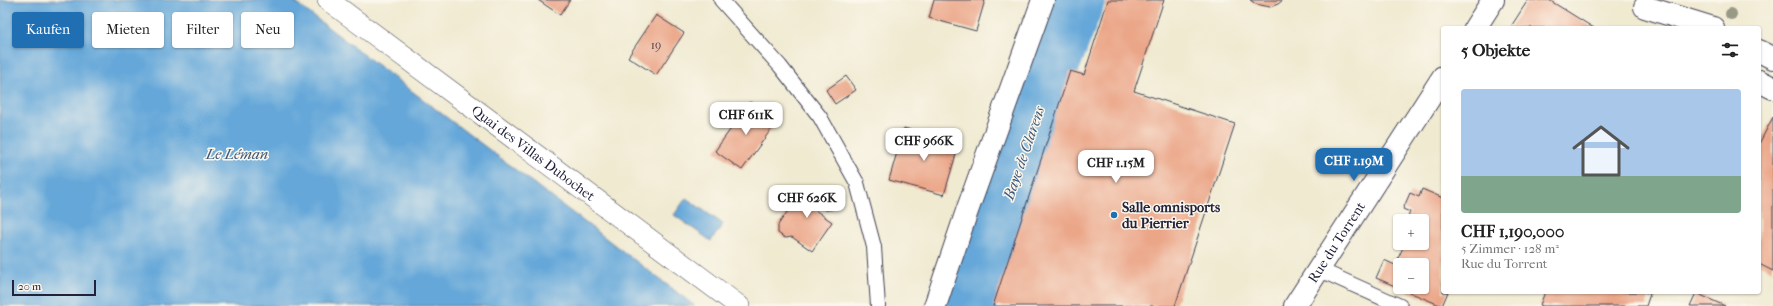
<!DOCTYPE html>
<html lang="de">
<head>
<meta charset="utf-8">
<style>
  :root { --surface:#fff; --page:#f6f6f6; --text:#222; --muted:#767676; --accent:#1f6fb2 }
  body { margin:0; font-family:"IM FELL French Canon",serif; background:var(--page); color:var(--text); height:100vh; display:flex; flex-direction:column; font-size:15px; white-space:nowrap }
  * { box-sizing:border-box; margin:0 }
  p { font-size:13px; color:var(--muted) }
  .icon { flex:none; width:22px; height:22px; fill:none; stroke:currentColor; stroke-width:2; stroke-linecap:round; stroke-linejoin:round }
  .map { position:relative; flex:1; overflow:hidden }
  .details { position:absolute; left:1441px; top:26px; width:320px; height:268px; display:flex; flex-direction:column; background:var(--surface); border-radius:4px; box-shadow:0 1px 3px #0004 }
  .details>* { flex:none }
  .banner { position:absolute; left:12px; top:12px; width:380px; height:36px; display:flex; gap:8px }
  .buttons { position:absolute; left:1393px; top:214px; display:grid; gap:8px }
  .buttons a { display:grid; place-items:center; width:36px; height:36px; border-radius:4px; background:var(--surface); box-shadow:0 1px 3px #0004; font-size:20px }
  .scale { position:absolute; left:12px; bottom:10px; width:84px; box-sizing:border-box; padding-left:4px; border:2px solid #22223b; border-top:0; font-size:11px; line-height:14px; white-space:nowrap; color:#22223b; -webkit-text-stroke:3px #fbf7ec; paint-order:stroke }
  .price { position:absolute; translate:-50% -34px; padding:0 9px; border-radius:8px; background:#fff; color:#222; font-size:13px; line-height:26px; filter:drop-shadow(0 1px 2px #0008) }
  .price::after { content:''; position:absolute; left:50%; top:24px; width:12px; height:9px; margin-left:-6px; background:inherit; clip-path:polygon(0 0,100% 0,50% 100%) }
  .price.on { background:var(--accent); color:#fff }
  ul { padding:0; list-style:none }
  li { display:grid; align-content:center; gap:8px; height:212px; padding:0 20px }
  li span { display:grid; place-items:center; height:124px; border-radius:4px; color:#555 }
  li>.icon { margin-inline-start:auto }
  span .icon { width:72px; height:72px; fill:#fffc; stroke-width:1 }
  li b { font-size:17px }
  h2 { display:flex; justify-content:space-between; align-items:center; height:48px; padding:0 20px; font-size:17px }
  .tag { padding:0 14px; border-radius:4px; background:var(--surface); box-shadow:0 1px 3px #0004; font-size:14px; line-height:36px }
  .tag.on { background:var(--accent); color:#fff }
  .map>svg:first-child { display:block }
</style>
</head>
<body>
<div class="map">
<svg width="1773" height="306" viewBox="0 0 1773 306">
  <rect width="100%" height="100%" fill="#fbf7ec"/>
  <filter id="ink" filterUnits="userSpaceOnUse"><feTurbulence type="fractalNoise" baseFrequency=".025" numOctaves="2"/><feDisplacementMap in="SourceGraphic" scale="8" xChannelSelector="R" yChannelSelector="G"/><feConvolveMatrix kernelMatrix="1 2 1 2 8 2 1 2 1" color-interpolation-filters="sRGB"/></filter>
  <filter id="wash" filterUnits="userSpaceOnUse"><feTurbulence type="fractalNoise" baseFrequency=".012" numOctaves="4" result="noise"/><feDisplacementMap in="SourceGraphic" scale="16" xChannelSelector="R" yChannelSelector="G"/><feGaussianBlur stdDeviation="0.9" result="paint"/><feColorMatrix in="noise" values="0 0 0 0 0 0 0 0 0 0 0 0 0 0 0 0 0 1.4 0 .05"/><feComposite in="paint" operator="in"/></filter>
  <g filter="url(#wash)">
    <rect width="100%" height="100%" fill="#f0ead1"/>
    <g fill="#65a7d9" stroke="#44648a">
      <path d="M0,0H292L695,306H0Z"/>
      <path d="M686,198L723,224L711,241L674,215Z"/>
    </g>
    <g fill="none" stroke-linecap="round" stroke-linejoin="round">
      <path stroke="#65a7d9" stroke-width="50" d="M970,306L1050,77L1080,0"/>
    </g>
    <g id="blocks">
      <g fill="#eba688" fill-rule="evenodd">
        <path d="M538,0H570L560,15Z"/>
        <path d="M934,0H985L976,31L929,18Z"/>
        <path d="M1108,0H1164L1134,91L1235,124L1175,306H993L1070,71L1084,75Z"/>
        <path d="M1250,0H1283L1278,4L1270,7L1256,4Z"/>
        <path d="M1528,0H1549L1594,28H1510Z"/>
        <path d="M656,15L684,33L656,75L628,57Z"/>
        <path d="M846,76L856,90L835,104L826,90Z"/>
        <path d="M750,102L777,121L742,170L715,151Z"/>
        <path d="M1773,117V271L1759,264V144Z"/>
        <path d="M904,128L959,144L944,195L889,180Z"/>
        <path d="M806,185L826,198L829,197L834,199L835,205L832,209L826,210L818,205L815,210L832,222L812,251L792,237L785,238L778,233V225Z"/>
        <path d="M1422,189L1443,198V292H1448L1442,306L1376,278L1384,260L1395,265L1405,243H1422V221H1406L1410,212L1403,209L1410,193L1419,197ZM1400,265H1422V287H1400Z"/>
        <path d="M1545,292H1644L1650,294L1646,306H1543L1540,305Z"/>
        <path d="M1696,293L1725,306H1690Z"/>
      </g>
    </g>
  </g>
  <g filter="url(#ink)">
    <use href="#blocks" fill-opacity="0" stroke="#414052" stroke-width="1"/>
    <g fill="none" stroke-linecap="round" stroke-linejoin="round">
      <defs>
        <g id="service">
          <path d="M721,0L780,66L820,117L857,183L874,247L878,306"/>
          <path d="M1318,269L1400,306"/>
        </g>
        <g id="pedestrian">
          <path id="s1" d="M328,0L739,306"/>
        </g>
        <g id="minor">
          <path d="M1475,28L1493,0"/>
          <path d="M935,306L967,211L1043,0"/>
          <path id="s2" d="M1295,306L1443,77"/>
        </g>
        <g id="primary">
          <path d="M1645,7L1713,28"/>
          <path d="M1759,51L1773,58"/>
          <path d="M1759,81L1773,88"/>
        </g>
      </defs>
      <use href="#service" stroke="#414052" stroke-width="16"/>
      <use href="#pedestrian" stroke="#414052" stroke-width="22"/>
      <use href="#minor" stroke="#414052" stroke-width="24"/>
      <use href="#primary" stroke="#414052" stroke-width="24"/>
      <use href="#service" stroke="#fff" stroke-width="14"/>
      <use href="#pedestrian" stroke="#fff" stroke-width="21"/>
      <use href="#minor" stroke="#fff" stroke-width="22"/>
      <use href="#primary" stroke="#fff" stroke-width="22"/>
    </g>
    <circle fill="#999a86" cx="1731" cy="14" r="6"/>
  </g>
  <circle fill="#1f6fb2" stroke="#fbf7ec" stroke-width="1.5" cx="1114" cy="215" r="4"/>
  <g text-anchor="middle" stroke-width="3" stroke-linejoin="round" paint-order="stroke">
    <g font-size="12" fill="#54434e">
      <text x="656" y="49">19</text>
    </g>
    <g font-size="14" fill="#22223b" stroke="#fbf7ec">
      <text dy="5" stroke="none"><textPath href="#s1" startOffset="256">Quai des Villas Dubochet</textPath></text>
      <text dy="5" stroke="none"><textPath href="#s2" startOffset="76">Rue du Torrent</textPath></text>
    </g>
    <g font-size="14" font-weight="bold" fill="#22223b" stroke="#fbf7ec" text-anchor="start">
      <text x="1122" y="212">Salle omnisports<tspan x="1122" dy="16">du Pierrier</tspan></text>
    </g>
    <g font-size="15" font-style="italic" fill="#3d577a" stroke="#fbf7ec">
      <text transform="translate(1024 153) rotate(-71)" y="5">Baye de Clarens</text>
      <text x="237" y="159">Le Léman</text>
    </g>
  </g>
</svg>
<div class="buttons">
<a>+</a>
<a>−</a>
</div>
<div class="scale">20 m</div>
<b class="price" style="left:746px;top:136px">CHF 611K</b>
<b class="price" style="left:924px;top:162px">CHF 966K</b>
<b class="price on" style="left:1354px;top:182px">CHF 1.19M</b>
<b class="price" style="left:1116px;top:184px">CHF 1.15M</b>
<b class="price" style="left:807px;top:219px">CHF 626K</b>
<div class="banner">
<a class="tag on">Kaufen</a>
<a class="tag">Mieten</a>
<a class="tag">Filter</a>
<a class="tag">Neu</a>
</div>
<section class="details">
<h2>5 Objekte<svg class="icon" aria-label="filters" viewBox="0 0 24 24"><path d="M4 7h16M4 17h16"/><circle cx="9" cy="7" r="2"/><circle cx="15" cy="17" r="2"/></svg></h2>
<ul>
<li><span style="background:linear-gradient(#a9c7e8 70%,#7fa58c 0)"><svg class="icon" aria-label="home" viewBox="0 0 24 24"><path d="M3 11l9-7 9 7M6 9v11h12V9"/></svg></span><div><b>CHF 1,190,000</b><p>5 Zimmer · 128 m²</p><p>Rue du Torrent</p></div></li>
</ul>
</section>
</div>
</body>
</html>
